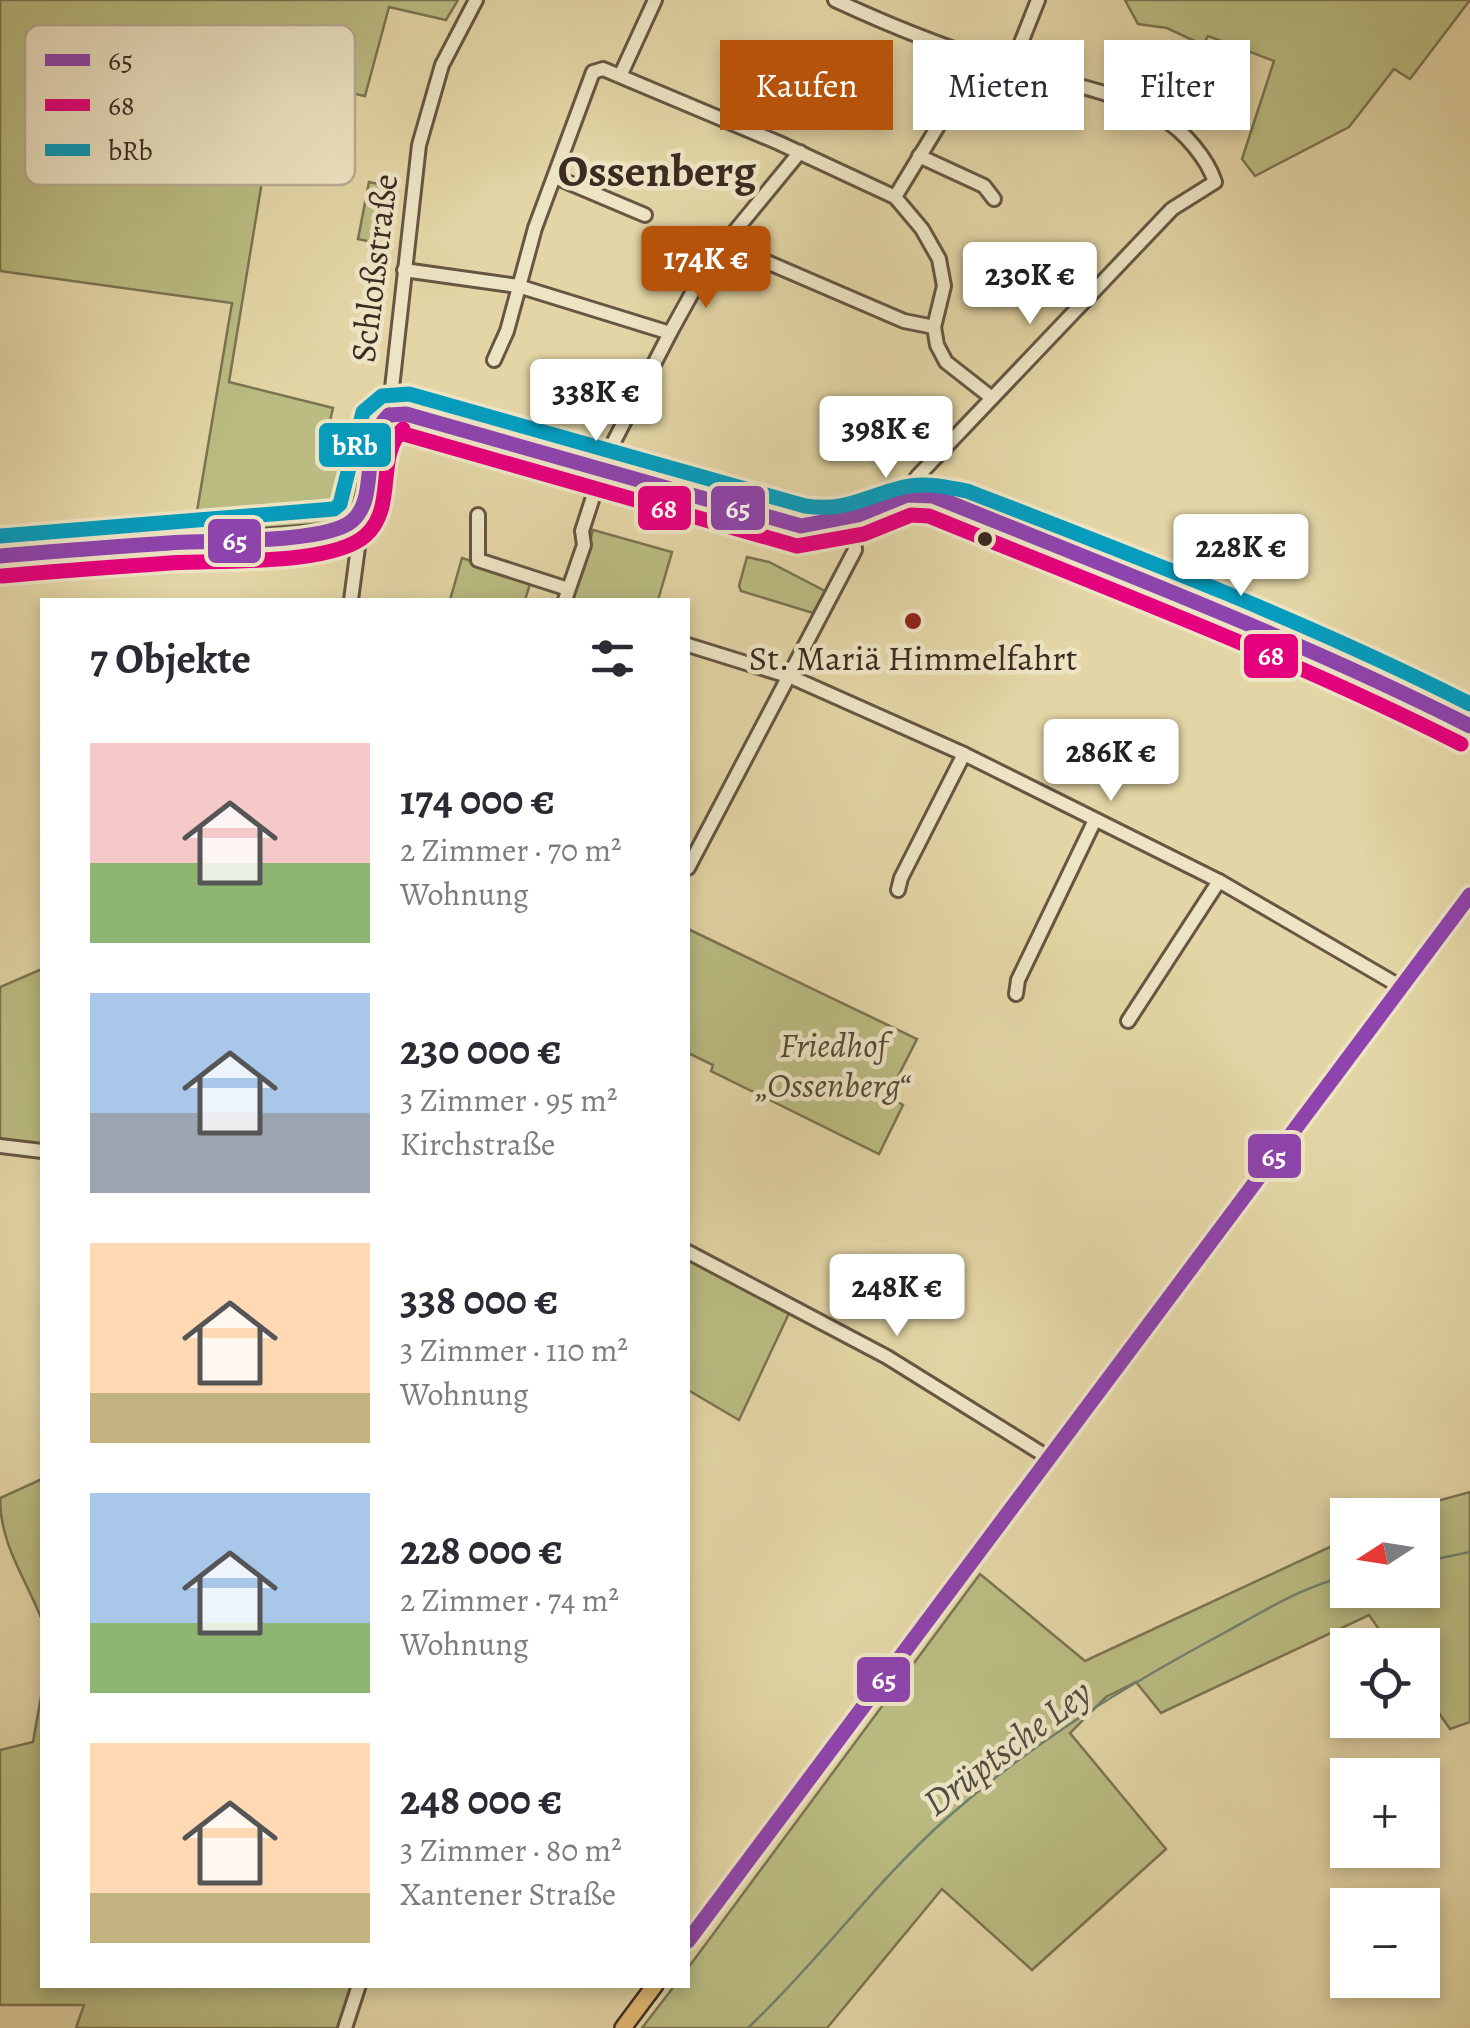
<!DOCTYPE html>
<html lang="de">
<head>
<meta charset="utf-8">
<style>
  :root { --surface:#fff; --page:#f2f2f3; --text:#2b2b33; --muted:#7c7c81; --accent:#b45309 }
  body { margin:0; font-family:Alegreya,serif; background:var(--page); color:var(--text); height:100vh; display:flex; flex-direction:column; font-size:38px; white-space:nowrap }
  * { box-sizing:border-box; margin:0 }
  p { font-size:32px; color:var(--muted) }
  .icon { flex:none; width:55px; height:55px; fill:none; stroke:currentColor; stroke-width:2; stroke-linecap:round; stroke-linejoin:round }
  .map { position:relative; flex:1; overflow:hidden }
  .drawer { position:absolute; left:40px; top:598px; width:650px; height:1390px; display:flex; flex-direction:column; background:var(--surface); border-radius:0px; box-shadow:0 5px 15px #0003 }
  .drawer>* { flex:none }
  .guide { position:absolute; left:720px; top:40px; width:600px; height:90px; display:flex; gap:20px }
  .needle { width:65px; rotate:258deg }
  .fabs { position:absolute; left:1330px; top:1498px; display:grid; gap:20px }
  .fabs a { display:grid; place-items:center; width:110px; height:110px; border-radius:0px; background:var(--surface); box-shadow:0 5px 15px #0003; font-size:50px }
  .price { position:absolute; translate:-50% -85px; padding:0 22px; border-radius:10px; background:#fff; color:#222; font-size:32px; line-height:65px; filter:drop-shadow(0 2px 5px #0008) }
  .price::after { content:''; position:absolute; left:50%; top:60px; width:30px; height:22px; margin-left:-15px; background:inherit; clip-path:polygon(0 0,100% 0,50% 100%) }
  .price.selected { background:var(--accent); color:#fff }
  ul { padding:0; list-style:none }
  li { display:flex; align-items:center; gap:30px; height:250px; padding:0 50px }
  li span { display:grid; place-items:center; flex:none; width:280px; height:200px; border-radius:0px; color:#555 }
  li>.icon { margin-inline-start:auto }
  span .icon { width:120px; height:120px; fill:#fffc; stroke-width:1 }
  li b { font-size:42px }
  h2 { display:flex; justify-content:space-between; align-items:center; height:120px; padding:0 50px; font-size:42px }
  .chip { padding:0 35px; border-radius:0px; background:var(--surface); box-shadow:0 5px 15px #0003; font-size:35px; line-height:90px }
  .chip.selected { background:var(--accent); color:#fff }
  .map>svg:first-child { display:block }
</style>
</head>
<body>
<div class="map">
<svg width="1470" height="2028" viewBox="0 0 1470 2028">
  <rect width="100%" height="100%" fill="#e3d5a5"/>
  <filter id="stains"><feTurbulence type="fractalNoise" baseFrequency=".002" numOctaves="4"/><feColorMatrix values="0 0 0 0 .2 0 0 0 0 .09 0 0 0 0 .02 0 0 0 .5 -.17"/></filter>
  <radialGradient id="worn" r=".72"><stop offset=".6" stop-color="#630" stop-opacity="0"/><stop offset="1" stop-color="#630" stop-opacity=".3"/></radialGradient>
  <g fill="#babc82" stroke="#7b7452" stroke-width="2.5">
    <path d="M0,0H458L446,20L389,7L365,96L279,78L229,382L333,408L325,442L364,450C359,479 362,512 333,524L193,535L232,303L0,271Z"/>
    <path d="M1125,0H1470L1410,79L1394,69L1349,127L1255,176L1242,159L1274,61L1208,36L1203,45L1167,28L1138,24Z"/>
    <path d="M369,182L397,188L386,245L358,239Z"/>
    <path d="M593,530L672,552L658,600H573Z"/>
    <path d="M747,557L769,562L825,591L813,613L741,591L739,586Z"/>
    <path d="M462,558L531,581L525,600H450Z"/>
    <path d="M688,929L917,1039L888,1096L903,1105L879,1154L711,1071L713,1065L688,1053Z"/>
    <path d="M42,969V1148L0,1142V987Z"/>
    <path d="M688,1256L791,1309L739,1420L688,1390Z"/>
    <path d="M42,1479V1620C26,1579 0,1545 0,1498Z"/>
    <path d="M1470,1492V1722L1450,1729L1423,1690L1422,1645H1390L1369,1615L1161,1713L1136,1682L1106,1697L1070,1733L1166,1849L1032,1970L942,1889L827,2028H642L675,1985H688V1968L980,1574L1085,1661L1347,1539L1348,1590H1422V1515H1399L1419,1506Z"/>
    <path d="M42,1691V1985H356L342,2028H76L84,2005H0V1750L33,1742Z"/>
  </g>
  <g fill="none" stroke-linecap="round" stroke-linejoin="round">
    <g stroke="#718071" stroke-width="2.5">
      <path d="M1422,1562L1470,1552"/>
      <path d="M748,2028C818,1962 875,1882 947,1818C1030,1744 1127,1685 1224,1633C1264,1611 1303,1586 1348,1576"/>
    </g>
    <defs>
      <g id="minor">
        <path d="M835,0C893,27 954,51 1015,69C1063,83 1119,92 1162,118C1184,131 1207,158 1215,182L1172,209L917,477L907,495L910,506"/>
        <path d="M1011,68L1038,0"/>
        <path d="M621,74L655,0"/>
        <path d="M919,156L984,186L994,199"/>
        <path d="M555,177L645,215"/>
        <path d="M895,197L980,57"/>
        <path d="M725,244L904,321L934,327"/>
        <path d="M404,270L518,286L670,333"/>
        <path d="M494,360L507,331L535,228L593,72L603,69L779,143L895,197L922,229L939,259L944,286L934,327L937,345L946,362L992,398"/>
        <path d="M389,415L406,414L815,528C848,532 869,518 898,508C919,502 941,506 961,510L1294,643L1371,676L1470,726"/>
        <path d="M478,515V560L568,589"/>
        <path d="M817,523L858,515L907,495L946,501"/>
        <path d="M349,524L358,547L351,600"/>
        <path d="M0,556L328,531C388,521 349,442 389,415L419,145L442,65L476,0"/>
        <path d="M565,600L584,545L582,531L606,457L670,333L708,264L800,152"/>
        <path d="M688,645L791,677L964,754L1219,881L1401,987"/>
        <path d="M688,868L855,550L852,516"/>
        <path d="M898,890L901,878L964,754"/>
        <path d="M1016,994L1018,980L1095,820"/>
        <path d="M1128,1021L1219,881"/>
        <path d="M0,1146L42,1151"/>
        <path d="M688,1252L887,1357L1049,1458"/>
        <path d="M345,2028L359,1985"/>
      </g>
      <g id="major">
        <path d="M688,1941L1470,895"/>
        <path d="M623,2028L655,1985"/>
      </g>
    </defs>
    <use href="#minor" stroke="#665643" stroke-width="18"/>
    <use href="#major" stroke="#3c2b22" stroke-width="20"/>
    <use href="#minor" stroke="#ede4c4" stroke-width="12"/>
    <use href="#major" stroke="#e2ba72" stroke-width="15"/>
    <defs>
      <g id="bus-1">
        <path d="M389,415L406,414L801,526L858,515L907,495L933,496C1113,569 1296,638 1470,726"/>
        <path d="M0,556C56,551 113,547 169,543C208,540 325,544 352,521C380,497 358,445 389,415"/>
        <path d="M688,1941L1470,895"/>
      </g>
      <g id="bus-2">
        <path d="M390,435L404,434L797,546L864,534L911,515L929,516C1108,589 1289,657 1461,744"/>
        <path d="M2,576C58,571 114,567 170,563C216,560 333,566 366,535C397,507 375,456 403,429"/>
      </g>
      <path id="bus-3" d="M0,536L334,509L340,504L363,412L382,396L409,394L805,506C847,512 866,496 904,487C925,482 946,487 967,491C1136,556 1308,622 1470,704"/>
    </defs>
    <use href="#bus-1" stroke="#ede4c4" stroke-width="22"/>
    <use href="#bus-2" stroke="#ede4c4" stroke-width="22"/>
    <use href="#bus-3" stroke="#ede4c4" stroke-width="22"/>
    <use href="#bus-1" stroke="#8e44ad" stroke-width="15"/>
    <use href="#bus-2" stroke="#e5007d" stroke-width="15"/>
    <use href="#bus-3" stroke="#069cbd" stroke-width="15"/>
  </g>
  <circle fill="#3c2b22" stroke="#ede4c4" stroke-width="4" cx="985" cy="539" r="9"/>
  <circle fill="#8f2418" stroke="#ede4c4" stroke-width="4" cx="913" cy="621" r="10"/>
  <g text-anchor="middle" stroke-width="9" stroke-linejoin="round" paint-order="stroke">
    <g font-size="35" fill="#3c2b22" stroke="#ede4c4">
      <text transform="translate(374 268) rotate(-83)" y="12">Schloßstraße</text>
    </g>
    <g font-size="35" fill="#3c2b22" stroke="#ede4c4">
      <text x="913" y="670">St. Mariä Himmelfahrt</text>
    </g>
    <g font-size="35" font-style="italic" fill="#554835" stroke="#ede4c4">
      <text x="833" y="1057">Friedhof<tspan x="833" dy="40">„Ossenberg“</tspan></text>
    </g>
    <g font-size="38" font-style="italic" fill="#524e43" stroke="#ede4c4">
      <text transform="translate(1007 1747) rotate(-37)" y="13">Drüptsche Ley</text>
    </g>
    <g font-size="45" font-weight="bold" fill="#3c2b22" stroke="#ede4c4">
      <text x="657" y="186">Ossenberg</text>
    </g>
  </g>
  <rect x="25" y="25" width="330" height="160" rx="15" fill="#ede4c4" stroke="#b8ac93" stroke-width="2.5"/>
  <rect x="45" y="54" width="45" height="12" fill="#8e44ad"/>
  <rect x="45" y="99" width="45" height="12" fill="#e5007d"/>
  <rect x="45" y="144" width="45" height="12" fill="#069cbd"/>
  <g font-size="28" fill="#3c2b22">
    <text x="108" y="70">65</text>
    <text x="108" y="115">68</text>
    <text x="108" y="160">bRb</text>
  </g>
  <g stroke="#ede4c4" stroke-width="4">
    <rect x="317" y="421" width="76" height="48" rx="10" fill="#069cbd"/>
    <rect x="636" y="484" width="57" height="48" rx="10" fill="#e5007d"/>
    <rect x="709" y="484" width="58" height="48" rx="10" fill="#8e44ad"/>
    <rect x="206" y="517" width="57" height="48" rx="10" fill="#8e44ad"/>
    <rect x="1242" y="632" width="58" height="48" rx="10" fill="#e5007d"/>
    <rect x="1246" y="1132" width="57" height="48" rx="10" fill="#8e44ad"/>
    <rect x="855" y="1655" width="57" height="49" rx="10" fill="#8e44ad"/>
  </g>
  <g font-size="28" text-anchor="middle" font-weight="bold" fill="#fff">
    <text x="355" y="455">bRb</text>
    <text x="664" y="518">68</text>
    <text x="738" y="518">65</text>
    <text x="235" y="550">65</text>
    <text x="1271" y="665">68</text>
    <text x="1274" y="1166">65</text>
    <text x="884" y="1689">65</text>
  </g>
  <rect width="100%" height="100%" filter="url(#stains)"/>
  <rect width="100%" height="100%" fill="url(#worn)"/>
</svg>
<div class="fabs">
<a><svg class="needle" viewBox="-14 -14 28 28"><path d="M0-13l5 13h-10z" fill="#e53935"/><path d="M0 13l5-13h-10z" fill="#7c7c81"/></svg></a>
<a><svg class="icon" aria-label="locate" viewBox="0 0 24 24"><circle cx="12" cy="12" r="6"/><path d="M12 2v4M12 18v4M2 12h4M18 12h4"/></svg></a>
<a>+</a>
<a>−</a>
</div>
<b class="price selected" style="left:706px;top:311px">174K €</b>
<b class="price" style="left:1030px;top:327px">230K €</b>
<b class="price" style="left:596px;top:444px">338K €</b>
<b class="price" style="left:886px;top:481px">398K €</b>
<b class="price" style="left:1241px;top:599px">228K €</b>
<b class="price" style="left:1111px;top:804px">286K €</b>
<b class="price" style="left:897px;top:1339px">248K €</b>
<div class="guide">
<a class="chip selected">Kaufen</a>
<a class="chip">Mieten</a>
<a class="chip">Filter</a>
</div>
<section class="drawer">
<h2>7 Objekte<svg class="icon" aria-label="filters" viewBox="0 0 24 24"><path d="M4 7h16M4 17h16"/><circle cx="9" cy="7" r="2"/><circle cx="15" cy="17" r="2"/></svg></h2>
<ul>
<li><span style="background:linear-gradient(#f6c9c9 60%,#8fb573 0)"><svg class="icon" aria-label="home" viewBox="0 0 24 24"><path d="M3 11l9-7 9 7M6 9v11h12V9"/></svg></span><div><b>174 000 €</b><p>2 Zimmer · 70 m²</p><p>Wohnung</p></div></li>
<li><span style="background:linear-gradient(#a9c7e8 60%,#9aa5b1 0)"><svg class="icon" aria-label="home" viewBox="0 0 24 24"><path d="M3 11l9-7 9 7M6 9v11h12V9"/></svg></span><div><b>230 000 €</b><p>3 Zimmer · 95 m²</p><p>Kirchstraße</p></div></li>
<li><span style="background:linear-gradient(#ffd9b3 75%,#c2b280 0)"><svg class="icon" aria-label="home" viewBox="0 0 24 24"><path d="M3 11l9-7 9 7M6 9v11h12V9"/></svg></span><div><b>338 000 €</b><p>3 Zimmer · 110 m²</p><p>Wohnung</p></div></li>
<li><span style="background:linear-gradient(#a9c7e8 65%,#8fb573 0)"><svg class="icon" aria-label="home" viewBox="0 0 24 24"><path d="M3 11l9-7 9 7M6 9v11h12V9"/></svg></span><div><b>228 000 €</b><p>2 Zimmer · 74 m²</p><p>Wohnung</p></div></li>
<li><span style="background:linear-gradient(#ffd9b3 75%,#c2b280 0)"><svg class="icon" aria-label="home" viewBox="0 0 24 24"><path d="M3 11l9-7 9 7M6 9v11h12V9"/></svg></span><div><b>248 000 €</b><p>3 Zimmer · 80 m²</p><p>Xantener Straße</p></div></li>
</ul>
</section>
</div>
</body>
</html>
